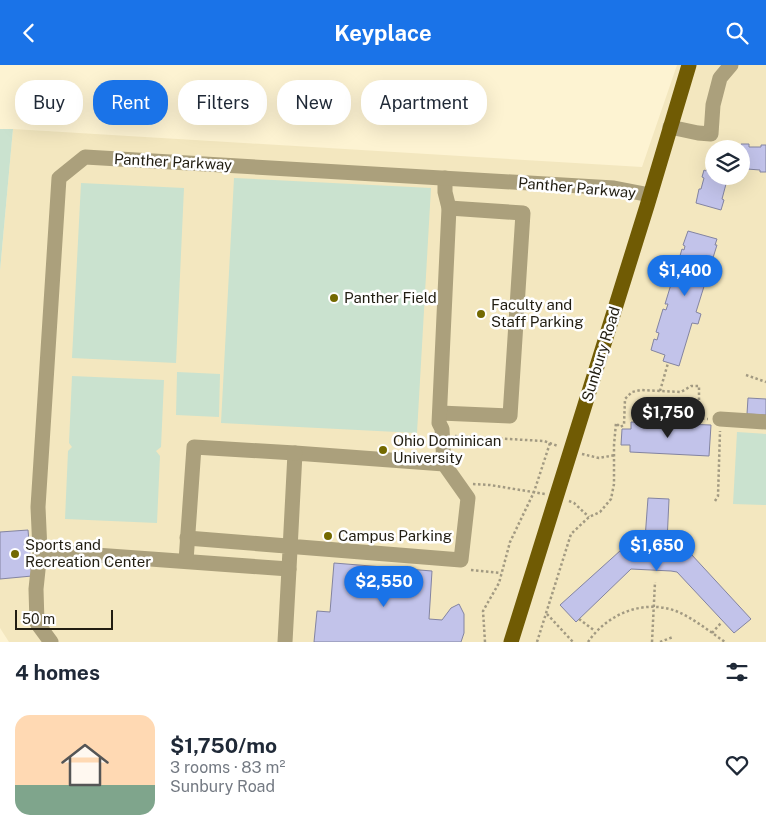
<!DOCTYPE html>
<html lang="en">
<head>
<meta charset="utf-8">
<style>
  :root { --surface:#fff; --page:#f2f2f3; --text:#1f2937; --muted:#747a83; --accent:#1a73e8 }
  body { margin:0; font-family:"Public Sans",sans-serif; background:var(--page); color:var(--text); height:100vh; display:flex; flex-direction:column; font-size:19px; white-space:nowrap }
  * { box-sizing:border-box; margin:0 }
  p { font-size:16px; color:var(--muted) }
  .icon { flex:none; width:28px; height:28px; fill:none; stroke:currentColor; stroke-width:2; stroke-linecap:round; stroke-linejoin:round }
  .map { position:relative; height:577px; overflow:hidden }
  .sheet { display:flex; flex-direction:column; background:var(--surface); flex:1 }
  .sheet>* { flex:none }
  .banner { position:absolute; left:15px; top:15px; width:500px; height:45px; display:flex; gap:10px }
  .controls { position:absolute; left:705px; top:75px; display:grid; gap:10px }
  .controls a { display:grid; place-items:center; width:45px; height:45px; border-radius:50%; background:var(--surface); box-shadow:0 5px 20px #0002; font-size:25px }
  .scale { position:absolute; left:15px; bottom:12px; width:98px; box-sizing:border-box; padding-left:5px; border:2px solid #221e12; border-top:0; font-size:14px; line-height:18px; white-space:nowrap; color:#221e12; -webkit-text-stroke:4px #fff; paint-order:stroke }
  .price { position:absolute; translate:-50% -42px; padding:0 11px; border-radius:18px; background:var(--accent); color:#fff; font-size:16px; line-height:32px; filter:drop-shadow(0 1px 2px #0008) }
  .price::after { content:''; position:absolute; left:50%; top:30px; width:15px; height:11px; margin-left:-8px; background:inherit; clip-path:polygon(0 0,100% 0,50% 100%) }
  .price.active { background:#222; color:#fff }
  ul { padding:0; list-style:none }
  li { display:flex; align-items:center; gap:15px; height:125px; padding:0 15px }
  li span { display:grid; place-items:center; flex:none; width:140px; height:100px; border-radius:15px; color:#555 }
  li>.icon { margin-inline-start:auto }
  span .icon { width:60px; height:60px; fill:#fffc; stroke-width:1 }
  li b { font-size:21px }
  h2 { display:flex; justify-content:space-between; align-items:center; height:60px; padding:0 15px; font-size:21px }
  .pill { padding:0 18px; border-radius:20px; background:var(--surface); box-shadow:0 5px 20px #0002; font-size:18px; line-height:45px }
  .pill.active { background:var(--accent); color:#fff }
  header { display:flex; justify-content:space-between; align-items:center; height:65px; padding:0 15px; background:var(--accent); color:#fff; font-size:22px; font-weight:700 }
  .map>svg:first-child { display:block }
</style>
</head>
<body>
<header><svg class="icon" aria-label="back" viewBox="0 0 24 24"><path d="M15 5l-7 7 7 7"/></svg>Keyplace<svg class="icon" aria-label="search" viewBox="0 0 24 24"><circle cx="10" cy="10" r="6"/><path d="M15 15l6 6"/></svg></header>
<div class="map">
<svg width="766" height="577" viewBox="0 0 766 577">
  <rect width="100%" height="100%" fill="#fdf3d2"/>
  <path fill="#f3e7bf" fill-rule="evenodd" d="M677,0H766V577H9L0,563V206L13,64L642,102ZM714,84H741V111H714Z"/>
  <g fill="#cae2cf">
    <path d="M0,64H13L0,206Z"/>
    <path d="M234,113L431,123L417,368L221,358Z"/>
    <path d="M81,118L184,123L176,298L72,293Z"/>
    <path d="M177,307L220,309L219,352L176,350Z"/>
    <path d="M72,311L164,315L161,382L156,386L160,391L157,458L65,454L68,386L72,382L69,378Z"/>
    <path d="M737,367L766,369V440L733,439Z"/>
  </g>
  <g fill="#c2c3ea" stroke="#8384a1">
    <path d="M741,79H749V82H761V80H766V107H760V105L747,104V106H741V84H734V81H741Z"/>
    <path d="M714,80L724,83L714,84V111H729L730,113L728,119H726L722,134L724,135L721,145L696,138L699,124H701L704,113L702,112L704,105L706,106L710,93H708L710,86H712Z"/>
    <path d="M688,166L717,174L715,180H717L696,247L701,249L698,259L692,258L679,301L663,296L665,290L651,285L654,274L657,275L659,268L656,267L663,244L666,245L668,239H665L672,216L674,217L675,212L674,211L682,184L684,185L685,181L683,180Z"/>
    <path d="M748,333L766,334V350L747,349Z"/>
    <path d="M631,357L711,360L709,391L630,387V380H621L622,364H631Z"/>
    <path d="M648,433L669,434L667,477L674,483L685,484L691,489L751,554L734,568L677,507L671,506L631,504L576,557L560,540L621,485L626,482H638L645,474Z"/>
    <path d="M28,465L32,511L0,514V467Z"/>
    <path d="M334,498L432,506L429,554L442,555L451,543L459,539L464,549V568L461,577H314L317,546L330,547Z"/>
  </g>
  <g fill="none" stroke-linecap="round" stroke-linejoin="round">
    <g stroke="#a29a82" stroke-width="2.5" stroke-dasharray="2.5 2.5" stroke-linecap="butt">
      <path d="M746,310L766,317"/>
      <path d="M660,326L668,298"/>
      <path d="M692,353L708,354"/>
      <path d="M455,371L544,376L558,381"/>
      <path d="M582,389L599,393L615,390"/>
      <path d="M473,419L490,420L545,429"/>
      <path d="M569,436L574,438L589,452"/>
      <path d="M715,436L718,431L720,366"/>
      <path d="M471,505L501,508"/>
      <path d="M547,549L573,577"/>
      <path d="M579,554L595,566"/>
      <path d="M712,568L721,558"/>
      <path d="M485,577L483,546L499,518L510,477L534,427L550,378"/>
      <path d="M537,577L571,469L589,452L600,447L611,434L614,419V380L616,358L620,362L624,360L625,334L632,327L641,325L681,327L691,321H699V353"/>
      <path d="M588,577C607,549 643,534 676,546C693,553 709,566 725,577"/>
      <path d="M652,577L655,517"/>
      <path d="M660,577L673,572"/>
    </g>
    <g stroke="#aba07c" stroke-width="15">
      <path d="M670,62L698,68L711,69L713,40L720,13L731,0"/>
      <path d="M440,348L510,351L523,148L449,143"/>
      <path d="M720,354L766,357"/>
      <path d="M444,399L442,364L439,358L449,143L445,127V113"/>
      <path d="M187,473L461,495L468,433L444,399L295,388C293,427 291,466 289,504L40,486L38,442L59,113L85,92L614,123L650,130"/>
      <path d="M40,486L36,524L37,558L51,577"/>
      <path d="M186,496L194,382L295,388"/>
      <path d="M285,577L289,504"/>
    </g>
    <path stroke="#705b04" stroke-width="15" d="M511,577L647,141L689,0"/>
  </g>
  <g fill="#736900" stroke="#fff" stroke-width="2">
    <circle cx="334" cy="233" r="5"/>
    <circle cx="481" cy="249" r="5"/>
    <circle cx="383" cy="385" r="5"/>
    <circle cx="328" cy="471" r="5"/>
    <circle cx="15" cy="489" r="5"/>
  </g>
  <g text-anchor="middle" stroke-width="5" stroke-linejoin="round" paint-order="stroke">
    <g font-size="15" fill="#221e12" stroke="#fff">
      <text transform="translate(173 97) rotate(3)" y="5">Panther Parkway</text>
      <text transform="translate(577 123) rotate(5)" y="5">Panther Parkway</text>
      <text transform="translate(601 289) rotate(-73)" y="5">Sunbury Road</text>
    </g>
    <g font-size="15" fill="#221e12" stroke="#fff" text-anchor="start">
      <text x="344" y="238">Panther Field</text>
      <text x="491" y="245">Faculty and<tspan x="491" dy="17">Staff Parking</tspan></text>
      <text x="393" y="381">Ohio Dominican<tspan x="393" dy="17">University</tspan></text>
      <text x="338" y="476">Campus Parking</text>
      <text x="25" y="485">Sports and<tspan x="25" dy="17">Recreation Center</tspan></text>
    </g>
  </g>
</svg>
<div class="controls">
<a><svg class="icon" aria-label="layers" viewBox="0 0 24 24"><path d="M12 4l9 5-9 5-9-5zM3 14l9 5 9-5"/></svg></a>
</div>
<div class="scale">50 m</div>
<b class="price" style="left:685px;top:232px">$1,400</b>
<b class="price active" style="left:668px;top:374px">$1,750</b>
<b class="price" style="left:657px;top:507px">$1,650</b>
<b class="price" style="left:384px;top:543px">$2,550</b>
<div class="banner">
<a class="pill">Buy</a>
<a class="pill active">Rent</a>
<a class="pill">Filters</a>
<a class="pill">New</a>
<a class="pill">Apartment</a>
</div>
</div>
<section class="sheet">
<h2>4 homes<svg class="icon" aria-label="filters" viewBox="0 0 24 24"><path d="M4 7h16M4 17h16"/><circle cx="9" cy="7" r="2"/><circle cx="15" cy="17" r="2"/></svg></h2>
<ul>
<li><span style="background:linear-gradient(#ffd9b3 70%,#7fa58c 0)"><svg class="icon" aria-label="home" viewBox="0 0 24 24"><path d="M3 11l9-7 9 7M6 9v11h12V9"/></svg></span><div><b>$1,750/mo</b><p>3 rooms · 83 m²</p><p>Sunbury Road</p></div><svg class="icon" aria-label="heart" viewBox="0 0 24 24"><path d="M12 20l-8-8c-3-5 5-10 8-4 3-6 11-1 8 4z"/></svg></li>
</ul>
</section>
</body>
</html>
